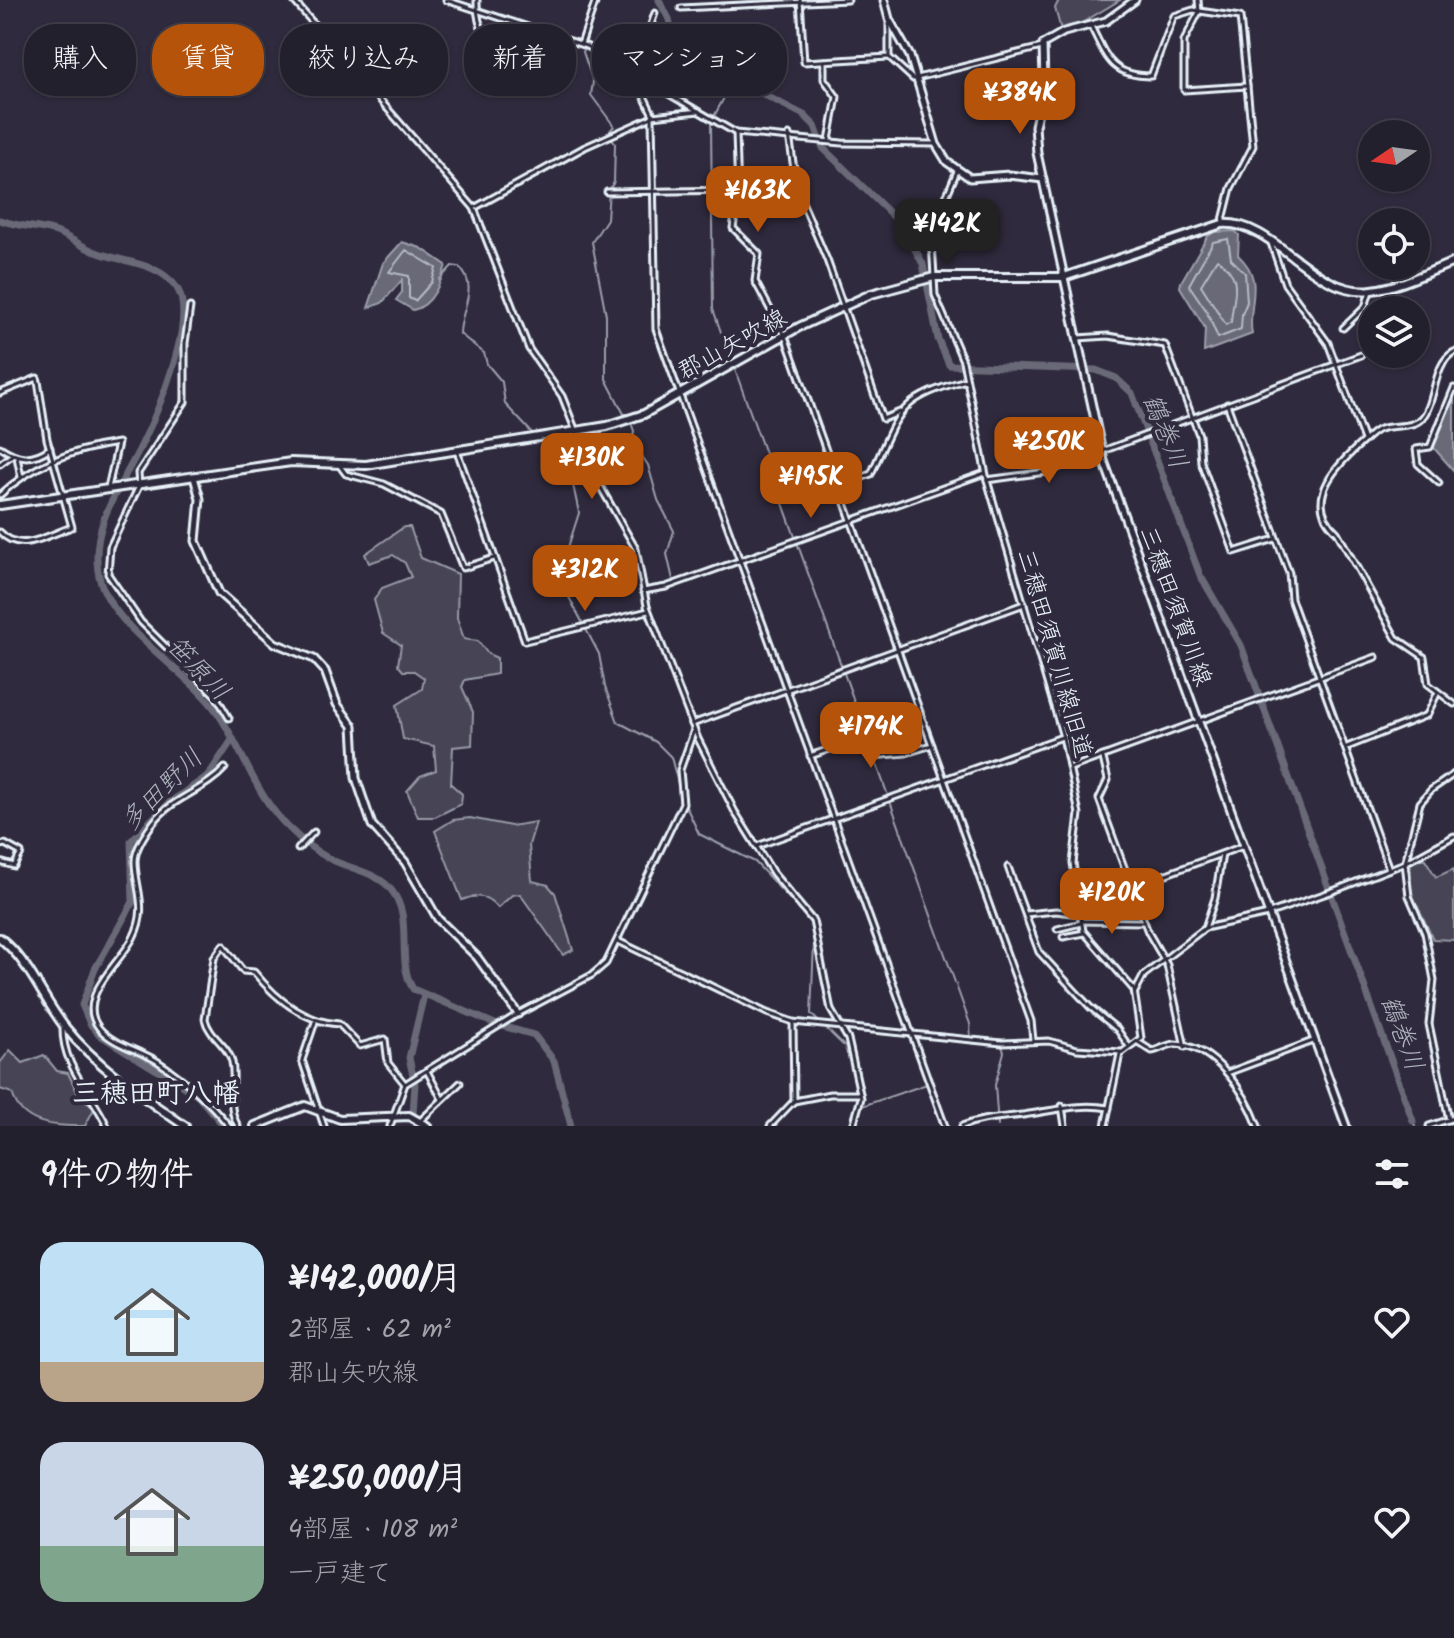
<!DOCTYPE html>
<html lang="ja">
<head>
<meta charset="utf-8">
<style>
  :root { --surface:#23202e; --page:#2b2836; --text:#f1f3f6; --muted:#a3a3aa; --line:#403e4a; --accent:#b45309 }
  body { margin:0; font-family:Kalam,"Klee One",sans-serif; background:var(--page); color:var(--text); height:100vh; display:flex; flex-direction:column; font-size:30px; white-space:nowrap }
  * { box-sizing:border-box; margin:0 }
  p { font-size:26px; color:var(--muted) }
  .icon { flex:none; width:44px; height:44px; fill:none; stroke:currentColor; stroke-width:2; stroke-linecap:round; stroke-linejoin:round }
  .map { position:relative; height:1126px; overflow:hidden }
  .drawer { display:flex; flex-direction:column; background:var(--surface); flex:1 }
  .drawer>* { flex:none }
  .top-card { position:absolute; left:24px; top:24px; width:800px; height:72px; display:flex; gap:16px }
  .needle { width:52px; rotate:257deg }
  .fabs { position:absolute; left:1358px; top:120px; display:grid; gap:16px }
  .fabs a { display:grid; place-items:center; width:72px; height:72px; border-radius:50%; background:var(--surface); box-shadow:0 2px 6px #0004,0 0 0 2px var(--line); font-size:40px }
  .price { position:absolute; translate:-50% -68px; padding:0 18px; border-radius:16px; background:var(--accent); color:#fff; font-size:26px; line-height:52px; filter:drop-shadow(0 2px 4px #0008) }
  .price::after { content:''; position:absolute; left:50%; top:48px; width:24px; height:18px; margin-left:-12px; background:inherit; clip-path:polygon(0 0,100% 0,50% 100%) }
  .price.on { background:#222; color:#fff }
  ul { padding:0; list-style:none }
  li { display:flex; align-items:center; gap:24px; height:200px; padding:0 40px }
  li span { display:grid; place-items:center; flex:none; width:224px; height:160px; border-radius:24px; color:#555 }
  li>.icon { margin-inline-start:auto }
  span .icon { width:96px; height:96px; fill:#fffc; stroke-width:1 }
  li b { font-size:34px }
  h2 { display:flex; justify-content:space-between; align-items:center; height:96px; padding:0 40px; font-size:34px }
  .pill { padding:0 28px; border-radius:32px; background:var(--surface); box-shadow:0 2px 6px #0004,0 0 0 2px var(--line); font-size:28px; line-height:72px }
  .pill.on { background:var(--accent); color:#fff }
  .map>svg:first-child { display:block }
</style>
</head>
<body>
<div class="map">
<svg width="1454" height="1126" viewBox="0 0 1454 1126">
  <rect width="100%" height="100%" fill="#2f2a3d"/>
  <filter id="ink" filterUnits="userSpaceOnUse"><feTurbulence type="fractalNoise" baseFrequency=".0125" numOctaves="2"/><feDisplacementMap in="SourceGraphic" scale="16" xChannelSelector="R" yChannelSelector="G"/><feConvolveMatrix kernelMatrix="1 2 1 2 8 2 1 2 1" color-interpolation-filters="sRGB"/></filter>
  <g filter="url(#ink)">
    <g fill="#464455" stroke="#979aa6" stroke-width="2">
      <path d="M1059,0H1120L1075,27L1061,30L1055,8Z"/>
      <path d="M404,527H410L421,558L458,574L457,618L464,639L478,641L488,654L497,658V674L465,680L462,687L473,712L472,745L453,747L451,784L462,794L461,804L435,817H418L407,791L420,776L436,770L434,746L403,739L397,705L422,689L424,678L414,671H403L398,665L401,645L383,633L374,600L382,588L411,577L405,563L393,555L369,563L365,554Z"/>
      <path d="M470,818L511,826L536,822L529,845L532,881L548,885L555,893L573,950L563,955L520,894L512,895L498,908C487,895 477,894 462,900L435,831L453,820Z"/>
      <path d="M1418,859H1425L1436,877L1454,869V940L1433,939L1411,892L1410,864Z"/>
      <path d="M10,1050L23,1063L44,1055L57,1071L68,1073L77,1092L94,1109L85,1126C54,1126 22,1126 12,1093L0,1089V1063Z"/>
    </g>
    <g fill="#696978" stroke="#9c9fab" stroke-width="2">
      <path d="M1235,231L1239,235L1238,255C1267,282 1246,304 1252,334L1204,352L1205,328L1180,287L1181,282L1207,237L1214,232Z"/>
      <path d="M402,242L421,248L446,265C441,281 433,306 413,310L396,300L402,292V280L382,303L368,308L383,263Z"/>
      <path d="M1454,394V471L1433,447Z"/>
    </g>
    <g fill="none" stroke-linecap="round" stroke-linejoin="round">
      <g stroke="#b5bbc5" stroke-width="2">
        <path d="M1228,239L1231,259L1245,273L1247,302L1242,314L1241,329L1218,338L1206,310L1189,285L1213,242Z"/>
        <path d="M406,250L436,268L432,282L415,301L409,298V276L389,272Z"/>
        <path d="M1217,259C1245,279 1233,294 1231,322L1226,325L1201,285Z"/>
      </g>
      <g stroke="#9c9fab" stroke-width="2">
        <path d="M598,0L583,52L593,82L591,95L614,126L609,132L615,144L614,182L609,190L607,219L592,242L606,315V379L624,414H628L634,431L632,442L648,465L658,500L674,531L667,554L673,580"/>
        <path d="M439,280L452,266L459,267C480,287 460,310 460,334L484,353L487,364L502,382L505,404L534,435"/>
        <path d="M731,361L713,309L711,122L733,81"/>
        <path d="M734,367L970,1024L971,1043L1002,1046L1004,1052L995,1085L998,1126"/>
        <path d="M539,439L563,438L579,513L563,563L561,582L599,654L605,687L618,722L656,742L671,757L681,795"/>
        <path d="M685,804L699,834L755,862L811,922L814,942L811,1014L845,1047L860,1094"/>
        <path d="M862,1099V1106L927,1084L941,1126"/>
        <path d="M1413,1121L1415,1126"/>
      </g>
      <g stroke="#696978" stroke-width="7">
        <path d="M659,0L669,19L674,45L694,69L710,78L737,81L804,115L815,126L823,148L901,224L923,264L938,339L949,365L1096,370L1116,378L1132,393L1200,575L1241,645L1413,1121"/>
        <path d="M0,220C18,227 35,226 53,231C68,235 81,247 96,252C123,263 158,261 177,288C198,320 156,416 140,448C120,488 91,524 98,571C106,626 186,668 217,712C244,751 255,796 290,829C301,840 315,851 328,858C348,869 379,872 392,891C414,919 395,959 413,989L495,1024L534,1035L554,1061L571,1126"/>
        <path d="M224,1126L197,1095L100,1035L90,1024L82,1005L95,969L133,902L131,841L166,805L208,776L232,740"/>
        <path d="M419,1126L413,1114L415,1084L409,1058L424,995"/>
      </g>
      <defs>
        <g id="street">
          <path d="M293,0L474,208L529,349L562,396L592,472L636,549L647,606L698,739L735,812L773,873L813,921L831,1010L848,1039L861,1098L853,1126"/>
          <path d="M446,0L586,46L736,133L842,143L936,144"/>
          <path d="M477,0C476,39 494,44 522,67"/>
          <path d="M800,0L804,62L889,57"/>
          <path d="M1198,0L1199,12L1184,41V90L1247,86"/>
          <path d="M681,8L848,0"/>
          <path d="M889,23V57L913,79L1042,47"/>
          <path d="M1091,26C1107,59 1112,76 1151,76L1174,16L1193,10L1240,17L1253,146L1231,188L1222,224"/>
          <path d="M581,44L596,0"/>
          <path d="M824,61V79L837,97L829,140"/>
          <path d="M699,111L652,116L656,329L945,1126"/>
          <path d="M653,115L634,75L655,13"/>
          <path d="M736,133L738,196L733,228L759,254L755,281L786,339L1031,1021L1033,1040"/>
          <path d="M789,135L797,190L827,260L883,419L900,412"/>
          <path d="M957,171L941,209L931,223L935,295L963,361L987,480L1063,737L1079,814L1073,863L1083,931L1134,990L1141,1038L1120,1054L1105,1126"/>
          <path d="M607,192L738,190"/>
          <path d="M474,208L585,147L652,117"/>
          <path d="M1271,243L1285,284L1328,343L1364,440"/>
          <path d="M190,307L185,343V402L138,473L139,486L110,547L108,574L141,622L216,696L229,718"/>
          <path d="M1343,328L1365,307L1370,291"/>
          <path d="M1078,338L1108,336L1165,345L1199,435L1201,462L1234,552L1275,539"/>
          <path d="M1454,352C1432,364 1437,401 1422,418C1412,429 1392,424 1380,429C1374,431 1370,436 1365,440C1340,462 1300,499 1337,532L1396,638L1424,657L1428,684L1454,704"/>
          <path d="M0,393L37,378L38,381L47,439L72,527C49,534 21,555 0,532"/>
          <path d="M1227,404L1289,573L1291,599L1389,869"/>
          <path d="M0,447C18,459 32,461 50,448"/>
          <path d="M457,451L525,641L648,611"/>
          <path d="M17,457L21,477"/>
          <path d="M0,464L12,455"/>
          <path d="M340,466L346,474L384,484L441,514L463,568L494,558"/>
          <path d="M987,480L1046,472L1361,355"/>
          <path d="M1439,483L1418,464L1416,449L1430,447L1454,388"/>
          <path d="M841,485L871,474C900,411 896,400 966,380"/>
          <path d="M0,495C32,465 75,449 118,443L108,488"/>
          <path d="M643,591L666,587L985,473"/>
          <path d="M692,724L1024,604"/>
          <path d="M1347,747L1427,715L1438,692"/>
          <path d="M810,756L861,738L871,756L906,753L932,745"/>
          <path d="M1103,758L1108,780L1099,799L1148,932L1167,965L1185,1047"/>
          <path d="M225,768C205,791 172,797 153,823C146,833 135,848 135,861C135,889 149,907 133,938C120,963 75,998 99,1028C112,1044 139,1050 157,1061C183,1078 209,1101 229,1126"/>
          <path d="M1070,768L1376,657"/>
          <path d="M0,845L5,844L21,853L14,866L0,862"/>
          <path d="M757,846L1062,737"/>
          <path d="M298,849L314,832"/>
          <path d="M1008,867L1039,952L1090,1007L1117,1029L1128,1045"/>
          <path d="M1131,887L1243,846"/>
          <path d="M1026,914L1056,911L1080,914"/>
          <path d="M1081,921L1144,922"/>
          <path d="M1205,928L1215,898L1222,854"/>
          <path d="M1057,929L1081,923"/>
          <path d="M1063,937L1084,933"/>
          <path d="M618,941L767,1013L793,1022L1002,1043L1049,1041L1077,1049L1121,1052"/>
          <path d="M1135,992L1144,975L1205,928L1264,915L1333,891L1405,863L1454,836"/>
          <path d="M315,1022L302,1060L324,1126"/>
          <path d="M793,1022L794,1101L830,1094H860"/>
          <path d="M63,1028C62,1067 93,1094 107,1126"/>
          <path d="M1138,1042L1152,1051C1160,1050 1169,1043 1176,1044C1215,1046 1246,1093 1258,1126"/>
          <path d="M427,1071L442,1099"/>
          <path d="M1227,1073L1313,1041"/>
          <path d="M1062,1106L1065,1126"/>
          <path d="M1449,1120L1429,1024L1434,980L1425,933L1409,896L1405,863L1420,803L1431,790L1454,774"/>
          <path d="M420,1121L460,1083"/>
          <path d="M238,1126C225,1104 237,1085 232,1062C229,1046 209,1037 205,1019L214,958L223,945L243,971L254,972C276,999 305,1022 339,1024L360,1046L385,1039L388,1063L405,1084"/>
          <path d="M390,1126L405,1084L518,1014L592,975L606,963L683,803L680,770L694,730"/>
          <path d="M770,1126L794,1101"/>
          <path d="M962,1126C984,1117 1006,1118 1029,1114C1058,1110 1080,1103 1109,1108"/>
          <path d="M1429,1126L1454,1118"/>
        </g>
        <g id="secondary">
          <path d="M884,0L889,19L910,56L936,144L947,162L970,178L1009,175L1043,179"/>
          <path d="M1135,0L1106,21L1064,32L1043,44L1044,84L1035,126L1037,153L1104,461L1346,1126"/>
          <path d="M194,477L200,499L196,541L219,593L275,643L314,659L325,671L337,704L353,726L356,778L372,825L405,862L438,919L477,957L518,1014"/>
        </g>
        <g id="primary">
          <path d="M0,505L291,462L366,465L607,426L644,414L799,327L871,294L934,277H1064L1222,224C1275,220 1314,298 1372,290C1399,287 1428,272 1454,262"/>
          <path d="M0,938C30,962 42,998 65,1027C96,1066 144,1098 185,1126"/>
          <path d="M255,1126L305,1106L340,1119L409,1116L427,1126"/>
        </g>
      </defs>
      <use href="#street" stroke="#e8f1f8" stroke-width="9"/>
      <use href="#secondary" stroke="#e8f1f8" stroke-width="11"/>
      <use href="#primary" stroke="#e8f1f8" stroke-width="12"/>
      <use href="#street" stroke="#2f2a3d" stroke-width="3"/>
      <use href="#secondary" stroke="#2f2a3d" stroke-width="5"/>
      <use href="#primary" stroke="#2f2a3d" stroke-width="6"/>
    </g>
  </g>
  <g text-anchor="middle" stroke-width="8" stroke-linejoin="round" paint-order="stroke">
    <g font-size="24" fill="#e8f1f8" stroke="#2f2a3d">
      <text transform="translate(732 344) rotate(-29)" y="8">郡山矢吹線</text>
      <text transform="translate(1176 606) rotate(70)" y="8">三穂田須賀川線</text>
      <text transform="translate(1055 653) rotate(74)" y="8">三穂田須賀川線旧道</text>
    </g>
    <g font-size="26" font-style="italic" fill="#afb4be" stroke="#2f2a3d">
      <text transform="translate(1166 431) rotate(68)" y="9">鶴巻川</text>
      <text transform="translate(199 668) rotate(46)" y="9">笹原川</text>
      <text transform="translate(161 789) rotate(-45)" y="9">多田野川</text>
      <text transform="translate(1403 1033) rotate(70)" y="9">鶴巻川</text>
    </g>
    <g font-size="28" font-weight="bold" fill="#e8f1f8" stroke="#2f2a3d">
      <text x="156" y="1102">三穂田町八幡</text>
    </g>
  </g>
</svg>
<div class="fabs">
<a><svg class="needle" viewBox="-14 -14 28 28"><path d="M0-13l5 13h-10z" fill="#e53935"/><path d="M0 13l5-13h-10z" fill="#a3a3aa"/></svg></a>
<a><svg class="icon" aria-label="locate" viewBox="0 0 24 24"><circle cx="12" cy="12" r="6"/><path d="M12 2v4M12 18v4M2 12h4M18 12h4"/></svg></a>
<a><svg class="icon" aria-label="layers" viewBox="0 0 24 24"><path d="M12 4l9 5-9 5-9-5zM3 14l9 5 9-5"/></svg></a>
</div>
<b class="price" style="left:1020px;top:136px">¥384K</b>
<b class="price" style="left:758px;top:234px">¥163K</b>
<b class="price on" style="left:947px;top:267px">¥142K</b>
<b class="price" style="left:1049px;top:485px">¥250K</b>
<b class="price" style="left:592px;top:501px">¥130K</b>
<b class="price" style="left:811px;top:520px">¥195K</b>
<b class="price" style="left:585px;top:613px">¥312K</b>
<b class="price" style="left:871px;top:770px">¥174K</b>
<b class="price" style="left:1112px;top:936px">¥120K</b>
<div class="top-card">
<a class="pill">購入</a>
<a class="pill on">賃貸</a>
<a class="pill">絞り込み</a>
<a class="pill">新着</a>
<a class="pill">マンション</a>
</div>
</div>
<section class="drawer">
<h2>9件の物件<svg class="icon" aria-label="filters" viewBox="0 0 24 24"><path d="M4 7h16M4 17h16"/><circle cx="9" cy="7" r="2"/><circle cx="15" cy="17" r="2"/></svg></h2>
<ul>
<li><span style="background:linear-gradient(#bfe0f5 75%,#b9a48a 0)"><svg class="icon" aria-label="home" viewBox="0 0 24 24"><path d="M3 11l9-7 9 7M6 9v11h12V9"/></svg></span><div><b>¥142,000/月</b><p>2部屋 · 62 m²</p><p>郡山矢吹線</p></div><svg class="icon" aria-label="heart" viewBox="0 0 24 24"><path d="M12 20l-8-8c-3-5 5-10 8-4 3-6 11-1 8 4z"/></svg></li>
<li><span style="background:linear-gradient(#c9d6e8 65%,#7fa58c 0)"><svg class="icon" aria-label="home" viewBox="0 0 24 24"><path d="M3 11l9-7 9 7M6 9v11h12V9"/></svg></span><div><b>¥250,000/月</b><p>4部屋 · 108 m²</p><p>一戸建て</p></div><svg class="icon" aria-label="heart" viewBox="0 0 24 24"><path d="M12 20l-8-8c-3-5 5-10 8-4 3-6 11-1 8 4z"/></svg></li>
</ul>
</section>
</body>
</html>
